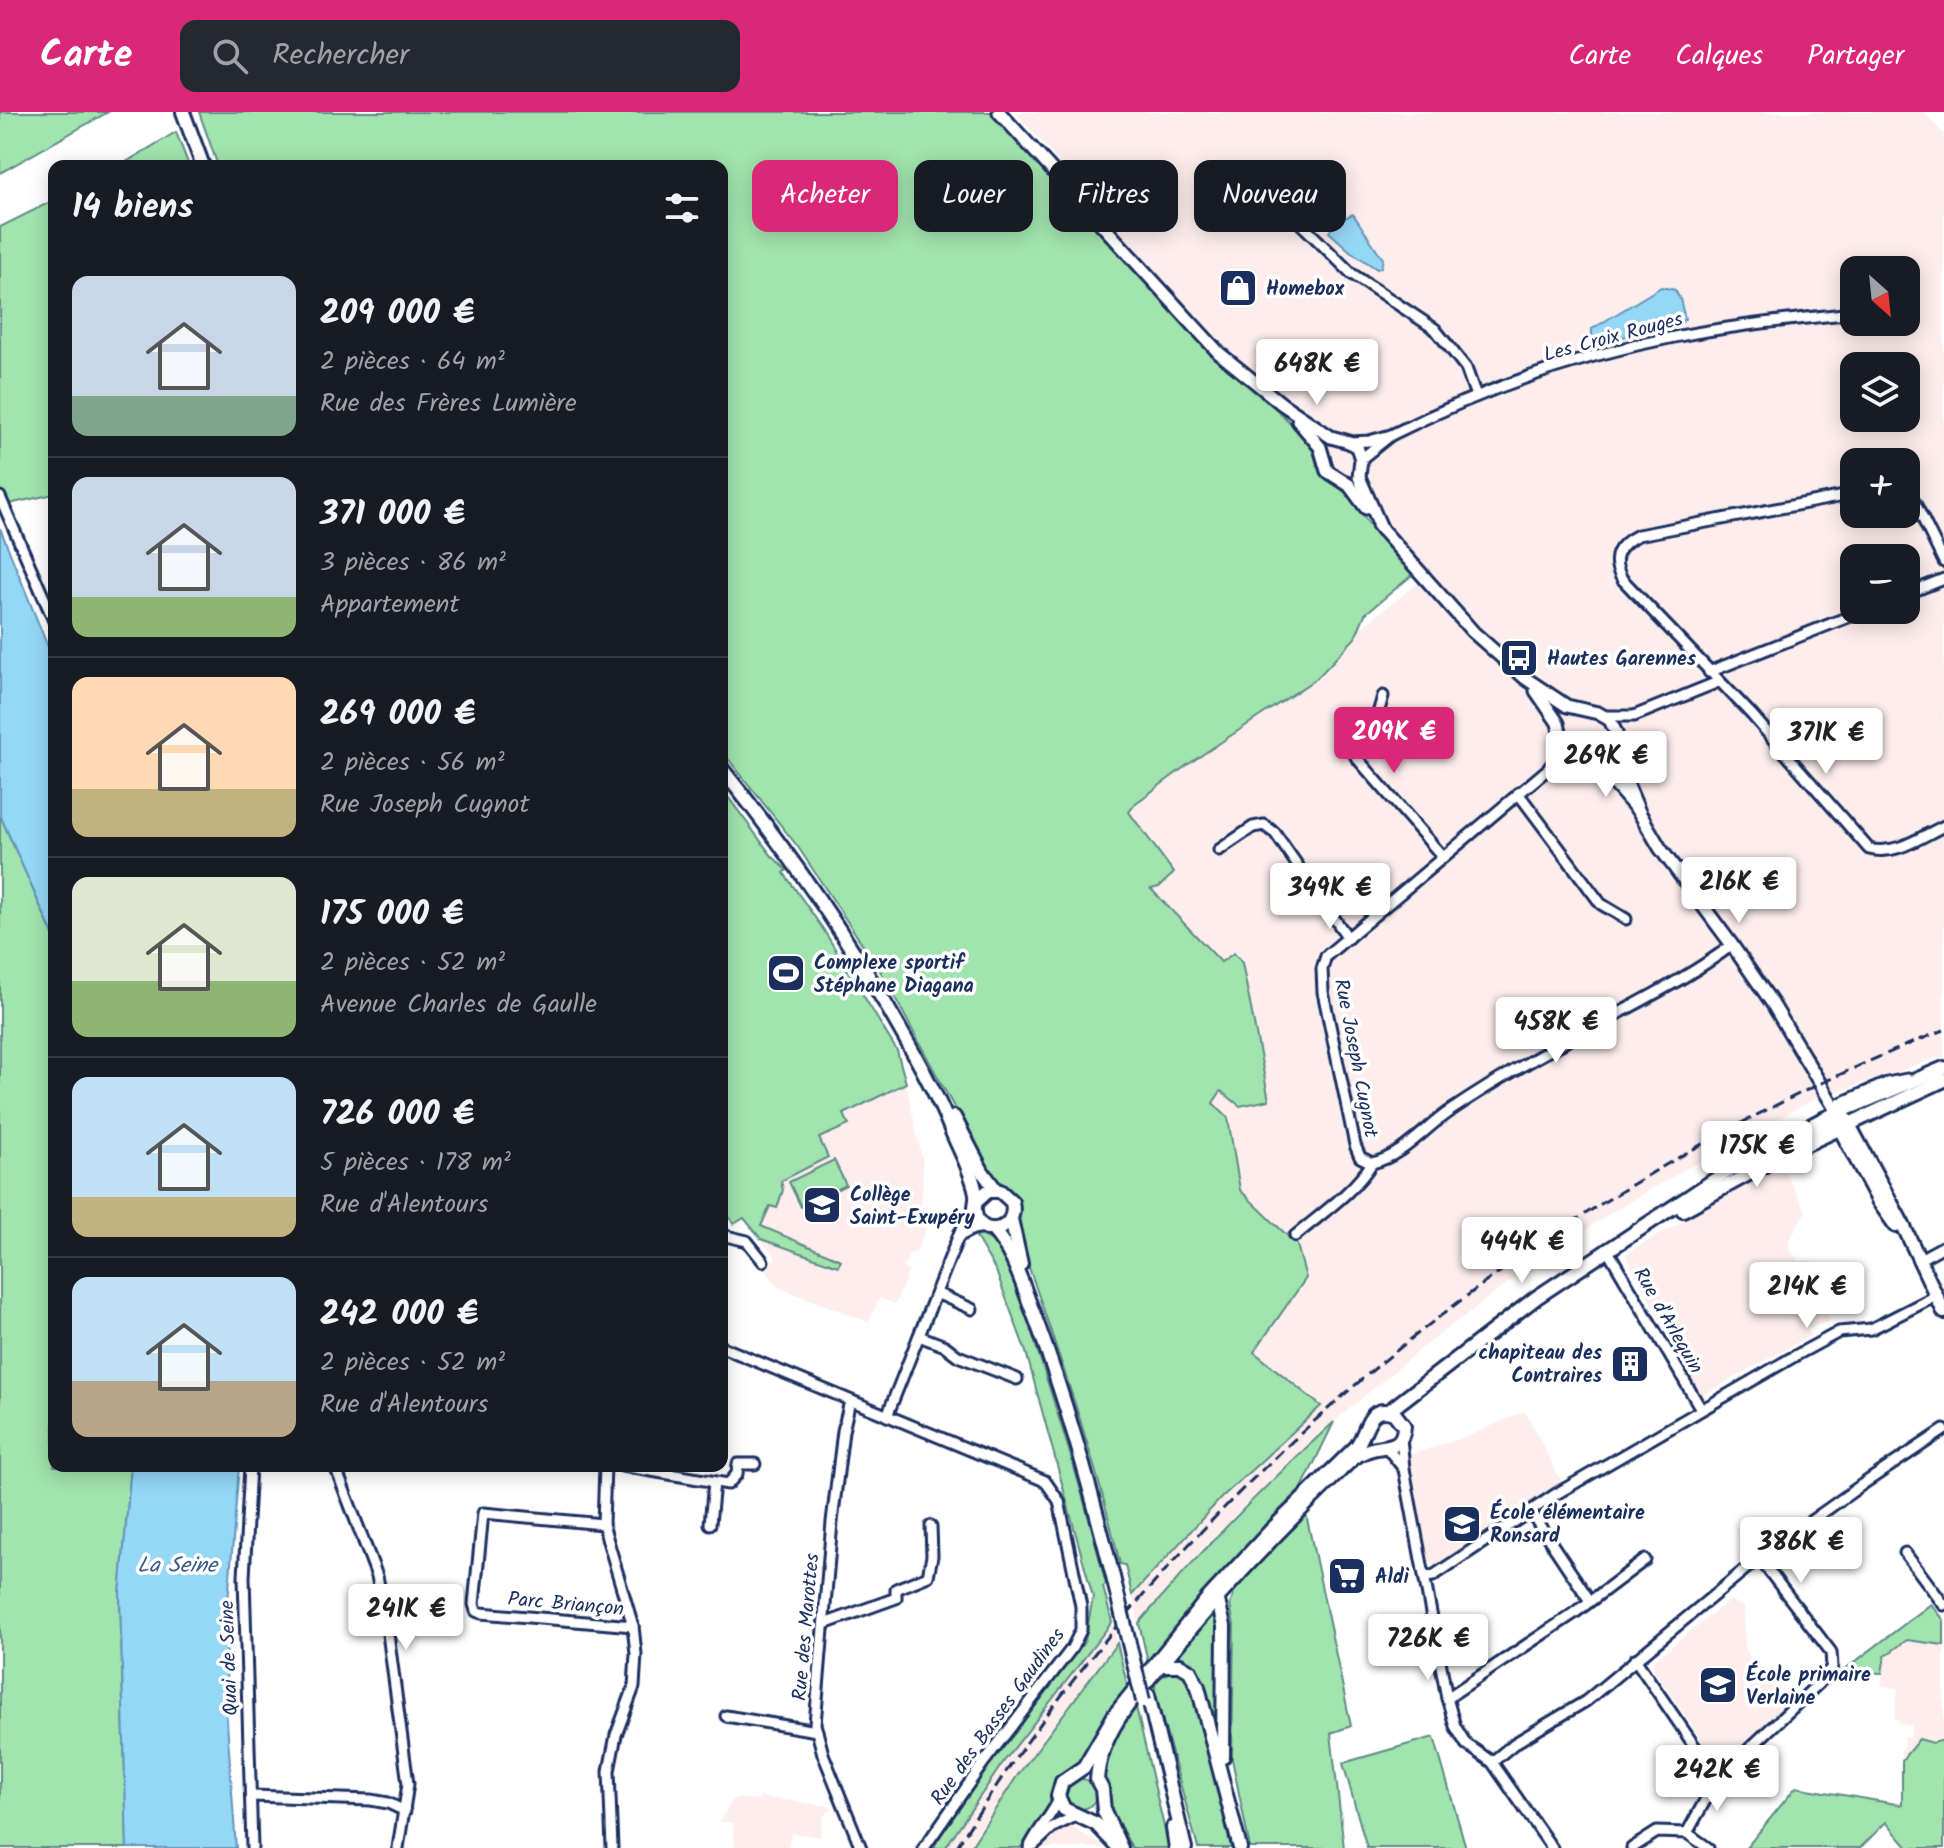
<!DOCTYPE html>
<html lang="fr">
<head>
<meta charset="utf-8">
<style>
  :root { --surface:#171b24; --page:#242831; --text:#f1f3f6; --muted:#9ea1a6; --line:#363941; --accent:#db2777 }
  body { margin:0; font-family:Kalam,sans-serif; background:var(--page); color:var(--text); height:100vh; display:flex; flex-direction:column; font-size:30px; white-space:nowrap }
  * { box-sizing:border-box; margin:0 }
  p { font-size:26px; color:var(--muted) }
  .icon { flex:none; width:44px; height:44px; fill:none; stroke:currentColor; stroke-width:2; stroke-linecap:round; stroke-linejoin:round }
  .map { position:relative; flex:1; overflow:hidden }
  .sheet { position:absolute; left:48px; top:48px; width:680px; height:1312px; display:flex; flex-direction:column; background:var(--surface); border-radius:16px; box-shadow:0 4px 20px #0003 }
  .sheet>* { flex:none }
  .top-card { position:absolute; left:752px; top:48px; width:760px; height:72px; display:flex; gap:16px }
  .needle { width:52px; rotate:153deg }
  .tools { position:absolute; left:1840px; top:144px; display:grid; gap:16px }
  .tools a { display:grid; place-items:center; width:80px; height:80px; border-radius:16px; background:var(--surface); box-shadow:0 4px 20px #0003; font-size:40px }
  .price { position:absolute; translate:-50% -68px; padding:0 18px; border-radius:8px; background:#fff; color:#222; font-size:26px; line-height:52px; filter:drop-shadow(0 2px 4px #0008) }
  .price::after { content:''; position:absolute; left:50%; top:48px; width:24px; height:18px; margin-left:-12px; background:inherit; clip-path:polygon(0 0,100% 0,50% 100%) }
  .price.current { background:var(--accent); color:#fff }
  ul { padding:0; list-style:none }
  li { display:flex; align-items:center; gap:24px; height:200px; padding:0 24px }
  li+li { border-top:2px solid var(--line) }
  li span { display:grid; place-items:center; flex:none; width:224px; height:160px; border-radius:16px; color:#555 }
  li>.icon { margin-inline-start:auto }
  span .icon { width:96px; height:96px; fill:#fffc; stroke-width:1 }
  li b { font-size:34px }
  h2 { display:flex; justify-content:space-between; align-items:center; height:96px; padding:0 24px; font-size:34px }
  .pill { padding:0 28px; border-radius:16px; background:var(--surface); box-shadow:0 4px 20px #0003; font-size:28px; line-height:72px }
  .pill.current { background:var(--accent); color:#fff }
  header { display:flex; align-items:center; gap:48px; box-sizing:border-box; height:112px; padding:0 40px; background:var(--accent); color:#fff }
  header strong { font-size:38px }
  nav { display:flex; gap:44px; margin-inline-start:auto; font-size:28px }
  .search { width:560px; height:72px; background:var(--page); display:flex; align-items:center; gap:20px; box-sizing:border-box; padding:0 28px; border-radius:16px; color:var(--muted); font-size:30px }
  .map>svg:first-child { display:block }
</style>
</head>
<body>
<header>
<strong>Carte</strong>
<div class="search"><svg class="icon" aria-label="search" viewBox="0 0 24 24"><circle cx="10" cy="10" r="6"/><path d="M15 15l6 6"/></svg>Rechercher</div>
<nav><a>Carte</a><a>Calques</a><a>Partager</a></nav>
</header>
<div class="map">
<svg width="1944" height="1736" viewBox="0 0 1944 1736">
  <rect width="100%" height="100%" fill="#fff"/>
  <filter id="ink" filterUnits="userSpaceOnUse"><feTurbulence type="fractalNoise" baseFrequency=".0125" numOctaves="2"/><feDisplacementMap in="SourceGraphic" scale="16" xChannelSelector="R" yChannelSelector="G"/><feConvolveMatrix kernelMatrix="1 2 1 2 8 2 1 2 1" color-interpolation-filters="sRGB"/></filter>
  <g filter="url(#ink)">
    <g fill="#fdeeed" fill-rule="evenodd">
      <path d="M1015,0H1924L1944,22V944L1813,988L1724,1035L1612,1100L1515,1166L1419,1238L1334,1310L1261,1377L1202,1437L1139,1511L1132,1483L1184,1425L1265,1343L1240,1078L1228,1006L1213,990L1221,979V850L1151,777L1174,761L1129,701L1136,692L1418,471L1160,166ZM1854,158H1906V210H1854ZM1854,254H1906V306H1854ZM1854,350H1906V402H1854ZM1854,446H1906V498H1854Z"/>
      <path d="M906,971L923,1051L922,1089L916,1108L927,1114L915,1142L910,1141L903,1156L909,1159L895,1192L879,1186L869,1210L778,1175L763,1154L776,1146L744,1106L734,1112L724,1097L722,1063Z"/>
      <path d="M1781,1053L1806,1099L1789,1128V1138L1800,1149L1811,1148L1830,1209L1808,1217L1810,1224L1701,1284L1625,1142Z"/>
      <path d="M1525,1299L1562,1371L1439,1453H1432L1429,1448L1408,1343L1466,1325Z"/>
      <path d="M1730,1488L1744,1495L1745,1535L1752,1550L1765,1568L1788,1581L1792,1586L1724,1649L1712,1644L1654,1558L1653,1549Z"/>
      <path d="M1112,1510L1117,1531L1017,1664L970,1736H945L1002,1652Z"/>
      <path d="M1907,1528L1944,1533V1628L1933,1631L1919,1627L1902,1648L1900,1637H1903L1904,1625L1910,1626L1912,1614L1899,1612V1607H1895L1898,1576L1881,1574L1884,1544Z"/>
      <path d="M760,1685L815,1692L836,1695L824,1703L820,1725L791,1721L788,1736H735L733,1711L719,1710L734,1686L759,1688Z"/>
      <path d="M1048,1699L1105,1736H1020Z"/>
    </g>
    <g fill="#a1e4ae" stroke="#5e8a86" stroke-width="2">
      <path d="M0,0H108L0,61Z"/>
      <path d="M199,0H999L1219,241L1310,330L1320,362L1346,381L1373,417L1417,459L1365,502L1355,526L1317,566L1190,651L1136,691L1129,700L1174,761L1159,775L1151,777L1221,850L1234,841L1242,851L1269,988L1240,994L1221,979L1213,991L1228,1006L1240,1078L1297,1133L1306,1166L1254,1240L1321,1294L1222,1385L1132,1483L1125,1453L1120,1452C1095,1344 1058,1240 1022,1135L1017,1108L1018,1095L1011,1080L991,1064L884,865L798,735L722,639V54H218Z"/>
      <path d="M176,20L189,54H118L126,50Z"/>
      <path d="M54,88V382L0,394V115Z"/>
      <path d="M722,677L772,744L787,758L784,761L823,817L897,939L906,971L844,1002L849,1013L819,1026L828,1045L781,1069L783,1078L777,1096L770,1094L761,1114L841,1148L838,1154L761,1127L744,1106L734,1112L724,1097Z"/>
      <path d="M0,703L54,825V1354H131L120,1483L127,1736H0Z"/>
      <path d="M834,1048L846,1073L801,1095L789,1070Z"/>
      <path d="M982,1124C988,1126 992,1128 997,1134C1014,1158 1028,1208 1037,1237C1062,1315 1087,1393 1106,1473L1103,1475L1112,1510L1002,1652L945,1736H933L973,1672L1085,1529L1093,1485L1026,1240L996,1159L976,1125Z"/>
      <path d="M1334,1310L1300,1380L1203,1483L1148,1550L1139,1511C1201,1438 1263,1375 1334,1310Z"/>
      <path d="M1306,1402L1351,1614L1331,1621L1344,1736H1250L1232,1647L1234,1513L1230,1493L1237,1472Z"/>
      <path d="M1931,1492L1944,1508V1533L1907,1528L1885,1544L1882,1561L1843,1559Z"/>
      <path d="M1214,1493L1218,1503L1221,1627L1217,1629C1210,1599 1208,1542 1166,1548Z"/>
      <path d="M1117,1531L1128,1576L1106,1605L1081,1648L1054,1669L1048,1699L1020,1736H970L1017,1664Z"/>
      <path d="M1173,1558L1188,1565L1197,1588L1231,1736H1198L1155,1580V1569Z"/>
      <path d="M1136,1595L1169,1736H1132L1110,1695C1113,1684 1104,1676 1103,1665C1102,1640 1122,1613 1136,1595Z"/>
      <path d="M1434,1625L1466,1736H1367L1343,1651Z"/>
      <path d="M1919,1627L1933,1631L1944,1628V1736H1908L1886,1710L1860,1736H1746L1796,1675L1902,1693V1648Z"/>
      <circle cx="1081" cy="1682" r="15"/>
    </g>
    <g fill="#95d7f7" stroke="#6494ba" stroke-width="2">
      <path d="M1353,102L1383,147L1381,155L1377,157L1350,139L1329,120L1336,110Z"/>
      <path d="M1661,175L1675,178L1680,187L1685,207L1682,210L1599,231L1592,226V217Z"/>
      <path d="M0,416L54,550V825L0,703Z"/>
      <path d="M131,1354H239L227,1502L226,1596L236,1736H127L120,1483Z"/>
    </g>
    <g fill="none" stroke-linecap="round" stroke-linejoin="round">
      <defs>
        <g id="minor">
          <path d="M1289,100L1352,162L1435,217L1466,256L1476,284"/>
          <path d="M1391,323C1481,278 1580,243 1679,224C1737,213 1795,207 1854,201"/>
          <path d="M1351,330L1369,329L1391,323L1361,347"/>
          <path d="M1906,380L1915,391L1944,450"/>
          <path d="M1854,382L1638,423C1618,433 1610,446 1622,467L1752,603L1869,737C1896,744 1920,725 1944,714"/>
          <path d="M0,385L54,509"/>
          <path d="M1906,482L1944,467"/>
          <path d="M1709,560L1866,498"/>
          <path d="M1383,584L1377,605L1355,625L1351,634L1356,645L1443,745"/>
          <path d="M1605,604H1634L1718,570"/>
          <path d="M1518,681L1601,792L1626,807"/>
          <path d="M1219,738L1253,715L1264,713L1275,721L1348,826"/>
          <path d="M1372,1051L1360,1045L1355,1033L1323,880L1322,857L1326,844L1548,657L1557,645L1562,630"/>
          <path d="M1372,1051C1401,1045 1423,1018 1447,1001C1496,968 1548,938 1601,911C1646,886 1691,864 1732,833"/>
          <path d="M722,1123L747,1129L763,1149"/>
          <path d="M1295,1124C1322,1101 1353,1081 1372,1051"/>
          <path d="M958,1125L973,1117L984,1115"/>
          <path d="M1607,1137L1701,1297"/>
          <path d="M1918,1148L1944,1134"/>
          <path d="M936,1181L972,1197"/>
          <path d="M919,1224L945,1234L958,1244L1017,1267"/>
          <path d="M722,1235L1045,1369L1059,1389L1081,1494V1518L1072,1536L984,1650L924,1736"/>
          <path d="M850,1289L843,1319L832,1410L815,1612L823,1642L861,1736"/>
          <path d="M887,1304L960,1120L975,1099"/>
          <path d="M1401,1326L1404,1357L1447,1586L1455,1614L1466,1632L1492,1650L1552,1736"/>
          <path d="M1387,1336L1404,1357"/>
          <path d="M250,1354L244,1465L252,1736"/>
          <path d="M335,1354L377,1464L387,1514L408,1672L398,1736"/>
          <path d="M605,1354L603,1412L633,1514L636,1542L634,1575L616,1623L609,1659L612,1736"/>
          <path d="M622,1354L728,1372L737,1362L738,1352H755"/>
          <path d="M1530,1399L1590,1489"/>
          <path d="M603,1412L483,1401L474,1492L476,1499L481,1501L633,1514"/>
          <path d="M710,1412L714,1370"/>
          <path d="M1905,1441L1944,1493"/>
          <path d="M1426,1465L1433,1464L1556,1382L1793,1245L1839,1220L1871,1217L1936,1184"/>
          <path d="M824,1512L896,1486V1477L928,1464L932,1444L931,1414"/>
          <path d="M1635,1547L1717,1667"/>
          <path d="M1447,1586L1576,1500L1645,1448"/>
          <path d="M726,1604L817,1619"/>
          <path d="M1492,1650L1515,1631L1586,1589L1759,1446L1863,1372L1944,1318"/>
          <path d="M252,1684L371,1688L388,1691L405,1699"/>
          <path d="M1687,1721L1717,1667L1819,1571L1832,1555L1831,1540L1759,1446"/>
          <path d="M1687,1721L1708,1736"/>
          <path d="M1034,1733L1053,1715L1076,1704"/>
          <path d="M1029,1736C1037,1718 1051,1705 1059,1687"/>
          <path d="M1632,1736L1657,1720L1687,1721"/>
        </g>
        <g id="tertiary">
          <path d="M999,0L1219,241L1282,292L1331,325L1349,330L1357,335L1361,347L1359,365L1382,418"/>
          <path d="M1298,309L1320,335L1327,359L1349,373L1366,396"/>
          <path d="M1378,413L1473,520L1525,566L1567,594L1598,601L1610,608L1616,621L1617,648L1639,700"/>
          <path d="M1536,579L1558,611L1563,634L1568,645L1577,652L1610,667L1639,700L1660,736L1732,833L1772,891L1837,1000"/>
          <path d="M1588,654L1605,650L1615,636"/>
          <path d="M1834,995L1887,972L1907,968"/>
          <path d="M1775,1042L1838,1008"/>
        </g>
        <g id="secondary">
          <path d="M183,0L203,54"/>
          <path d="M722,657C782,731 836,809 885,891C909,933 934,975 952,1020C960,1039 973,1062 976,1082C977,1089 974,1094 975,1100C978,1127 1019,1121 1012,1090L1000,1079H988L977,1089"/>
          <path d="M954,1005L982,1059L996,1078"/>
          <path d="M1838,1007L1839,1015L1879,1090L1896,1114"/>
          <path d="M1846,1007L1903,1113L1944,1200"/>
          <path d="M1683,1098L1785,1042L1944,968"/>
          <path d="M1011,1107L1021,1152"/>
          <path d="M992,1117C1013,1139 1022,1172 1033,1200C1066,1287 1090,1375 1113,1465"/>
          <path d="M1389,1299L1537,1185L1743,1049L1823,1007L1944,956"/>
          <path d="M1217,1485L1224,1514L1223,1645"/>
          <path d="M1161,1553H1180L1190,1559L1198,1575L1240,1736"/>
          <path d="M1148,1583L1185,1736"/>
          <path d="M1173,1716L1176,1736"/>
          <path d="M1119,1736L1096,1712L1064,1697L1058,1684L1062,1670L1084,1655L1115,1602L1207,1487L1271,1418L1356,1335C1368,1320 1367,1291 1394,1301L1404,1314C1403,1341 1380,1331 1364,1340C1354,1344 1347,1352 1340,1359C1281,1416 1225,1475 1173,1538C1142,1576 1100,1616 1097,1668L1102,1677L1104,1699L1121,1736"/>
        </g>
      </defs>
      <use href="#minor" stroke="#1b2f5e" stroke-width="15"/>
      <use href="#tertiary" stroke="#1b2f5e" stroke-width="17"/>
      <use href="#secondary" stroke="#1b2f5e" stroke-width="18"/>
      <use href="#minor" stroke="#fff" stroke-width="9"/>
      <use href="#tertiary" stroke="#fff" stroke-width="11"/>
      <use href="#secondary" stroke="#fff" stroke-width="12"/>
      <path stroke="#1b2f5e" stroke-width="3" stroke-dasharray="12 6" stroke-linecap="butt" d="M956,1736C1187,1366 1539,1078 1944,918"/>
      <defs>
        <path id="secondary-bridge" d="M1113,1465L1143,1589"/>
      </defs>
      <use href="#secondary-bridge" stroke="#1b2f5e" stroke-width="18" stroke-linecap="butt"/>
      <use href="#secondary-bridge" stroke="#fff" stroke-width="12"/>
    </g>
  </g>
  <defs>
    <symbol id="shop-square" viewBox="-11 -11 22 22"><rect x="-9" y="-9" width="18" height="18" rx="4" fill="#1b2f5e" stroke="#fff"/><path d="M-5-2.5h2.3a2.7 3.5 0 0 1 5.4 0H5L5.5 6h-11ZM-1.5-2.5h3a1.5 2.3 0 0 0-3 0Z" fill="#fff"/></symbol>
    <symbol id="bus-square" viewBox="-11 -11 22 22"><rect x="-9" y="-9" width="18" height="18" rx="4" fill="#1b2f5e" stroke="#fff"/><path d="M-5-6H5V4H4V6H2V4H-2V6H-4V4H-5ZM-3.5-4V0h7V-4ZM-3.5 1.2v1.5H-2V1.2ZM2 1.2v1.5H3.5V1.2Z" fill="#fff"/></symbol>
    <symbol id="stadium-square" viewBox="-11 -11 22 22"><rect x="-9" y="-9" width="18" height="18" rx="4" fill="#1b2f5e" stroke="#fff"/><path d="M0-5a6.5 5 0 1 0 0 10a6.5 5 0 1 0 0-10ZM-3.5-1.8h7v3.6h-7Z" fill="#fff"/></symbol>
    <symbol id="school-square" viewBox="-11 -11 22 22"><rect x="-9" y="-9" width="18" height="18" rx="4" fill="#1b2f5e" stroke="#fff"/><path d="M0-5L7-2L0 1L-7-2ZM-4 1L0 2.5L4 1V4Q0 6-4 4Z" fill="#fff"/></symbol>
    <symbol id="building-square" viewBox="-11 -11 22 22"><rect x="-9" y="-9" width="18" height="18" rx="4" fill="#1b2f5e" stroke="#fff"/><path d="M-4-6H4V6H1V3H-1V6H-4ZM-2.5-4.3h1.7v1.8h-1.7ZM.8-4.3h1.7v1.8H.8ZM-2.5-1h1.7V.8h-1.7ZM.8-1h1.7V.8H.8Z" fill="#fff"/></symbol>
    <symbol id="supermarket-square" viewBox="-11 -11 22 22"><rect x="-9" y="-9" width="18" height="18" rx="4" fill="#1b2f5e" stroke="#fff"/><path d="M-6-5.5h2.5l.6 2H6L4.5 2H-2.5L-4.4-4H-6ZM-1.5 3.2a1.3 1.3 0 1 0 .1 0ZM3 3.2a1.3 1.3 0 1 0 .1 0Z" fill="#fff"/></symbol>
  </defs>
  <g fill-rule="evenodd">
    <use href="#shop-square" x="1216" y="154" width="44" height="44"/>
    <use href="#bus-square" x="1497" y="524" width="44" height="44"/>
    <use href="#stadium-square" x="764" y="839" width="44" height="44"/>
    <use href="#school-square" x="800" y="1071" width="44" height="44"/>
    <use href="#building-square" x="1608" y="1230" width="44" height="44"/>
    <use href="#school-square" x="1440" y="1390" width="44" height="44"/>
    <use href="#supermarket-square" x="1325" y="1442" width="44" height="44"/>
    <use href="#school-square" x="1696" y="1551" width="44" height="44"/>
  </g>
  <g text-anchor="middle" stroke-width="7" stroke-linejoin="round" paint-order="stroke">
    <g font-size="20" font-weight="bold" fill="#1b2f5e" stroke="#fff" text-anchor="start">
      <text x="1266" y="183">Homebox</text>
      <text x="1547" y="553">Hautes Garennes</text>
      <text x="814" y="857">Complexe sportif<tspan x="814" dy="23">Stéphane Diagana</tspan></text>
      <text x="850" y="1089">Collège<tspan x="850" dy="23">Saint-Exupéry</tspan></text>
      <text x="1602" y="1247" text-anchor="end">chapiteau des<tspan x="1602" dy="23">Contraires</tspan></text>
      <text x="1490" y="1407">École élémentaire<tspan x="1490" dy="23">Ronsard</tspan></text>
      <text x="1375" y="1471">Aldi</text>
      <text x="1746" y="1569">École primaire<tspan x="1746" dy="23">Verlaine</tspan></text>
    </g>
    <g font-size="20" fill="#1b2f5e" stroke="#fff">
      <text transform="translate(1613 224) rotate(-15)" y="7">Les Croix Rouges</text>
      <text transform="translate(1357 946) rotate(79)" y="7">Rue Joseph Cugnot</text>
      <text transform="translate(1669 1208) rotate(60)" y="7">Rue d'Arlequin</text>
      <text transform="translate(566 1491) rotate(5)" y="7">Parc Briançon</text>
      <text transform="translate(805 1515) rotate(-85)" y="7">Rue des Marottes</text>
      <text transform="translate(228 1546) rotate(-92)" y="7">Quai de Seine</text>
      <text transform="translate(997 1604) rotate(-54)" y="7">Rue des Basses Gaudines</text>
    </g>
    <g font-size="22" font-style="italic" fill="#3a5984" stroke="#fff">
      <text x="177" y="1460">La Seine</text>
    </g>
  </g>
</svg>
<div class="tools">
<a><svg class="needle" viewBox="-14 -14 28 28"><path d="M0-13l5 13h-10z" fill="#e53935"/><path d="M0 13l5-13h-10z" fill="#9ea1a6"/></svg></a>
<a><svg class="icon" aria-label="layers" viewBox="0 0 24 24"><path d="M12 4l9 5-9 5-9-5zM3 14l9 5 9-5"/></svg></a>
<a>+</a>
<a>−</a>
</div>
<b class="price" style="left:1317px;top:295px">648K €</b>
<b class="price current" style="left:1394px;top:663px">209K €</b>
<b class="price" style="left:1826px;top:664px">371K €</b>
<b class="price" style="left:1606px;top:687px">269K €</b>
<b class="price" style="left:1739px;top:813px">216K €</b>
<b class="price" style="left:1330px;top:819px">349K €</b>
<b class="price" style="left:1556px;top:953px">458K €</b>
<b class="price" style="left:1757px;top:1077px">175K €</b>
<b class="price" style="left:1522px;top:1173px">444K €</b>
<b class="price" style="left:1807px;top:1218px">214K €</b>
<b class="price" style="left:1801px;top:1473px">386K €</b>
<b class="price" style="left:406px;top:1540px">241K €</b>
<b class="price" style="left:1428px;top:1570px">726K €</b>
<b class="price" style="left:1717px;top:1701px">242K €</b>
<div class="top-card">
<a class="pill current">Acheter</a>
<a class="pill">Louer</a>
<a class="pill">Filtres</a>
<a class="pill">Nouveau</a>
</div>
<section class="sheet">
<h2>14 biens<svg class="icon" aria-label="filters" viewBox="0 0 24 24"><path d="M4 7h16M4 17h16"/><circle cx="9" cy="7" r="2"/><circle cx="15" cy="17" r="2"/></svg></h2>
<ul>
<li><span style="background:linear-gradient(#c9d6e8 75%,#7fa58c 0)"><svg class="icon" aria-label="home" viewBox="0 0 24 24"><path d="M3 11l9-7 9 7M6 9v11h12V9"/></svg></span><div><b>209 000 €</b><p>2 pièces · 64 m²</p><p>Rue des Frères Lumière</p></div></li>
<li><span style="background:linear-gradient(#c9d6e8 75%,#8fb573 0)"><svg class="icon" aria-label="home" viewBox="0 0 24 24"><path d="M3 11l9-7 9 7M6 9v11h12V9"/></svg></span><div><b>371 000 €</b><p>3 pièces · 86 m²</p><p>Appartement</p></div></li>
<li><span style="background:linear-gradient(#ffd9b3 70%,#c2b280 0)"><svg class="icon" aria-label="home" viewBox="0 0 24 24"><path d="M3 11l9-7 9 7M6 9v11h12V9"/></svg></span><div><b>269 000 €</b><p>2 pièces · 56 m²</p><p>Rue Joseph Cugnot</p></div></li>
<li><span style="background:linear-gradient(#dfe7d0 65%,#8fb573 0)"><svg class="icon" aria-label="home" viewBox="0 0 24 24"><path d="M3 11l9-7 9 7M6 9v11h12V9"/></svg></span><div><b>175 000 €</b><p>2 pièces · 52 m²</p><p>Avenue Charles de Gaulle</p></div></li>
<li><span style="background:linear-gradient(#bfe0f5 75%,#c2b280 0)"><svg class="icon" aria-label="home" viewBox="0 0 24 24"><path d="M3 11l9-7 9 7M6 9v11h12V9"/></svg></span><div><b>726 000 €</b><p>5 pièces · 178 m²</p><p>Rue d'Alentours</p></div></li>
<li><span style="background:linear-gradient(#bfe0f5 65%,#b9a48a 0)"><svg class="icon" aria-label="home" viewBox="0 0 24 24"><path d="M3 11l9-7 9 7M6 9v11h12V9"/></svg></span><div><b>242 000 €</b><p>2 pièces · 52 m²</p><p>Rue d'Alentours</p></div></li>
</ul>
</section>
</div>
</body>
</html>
